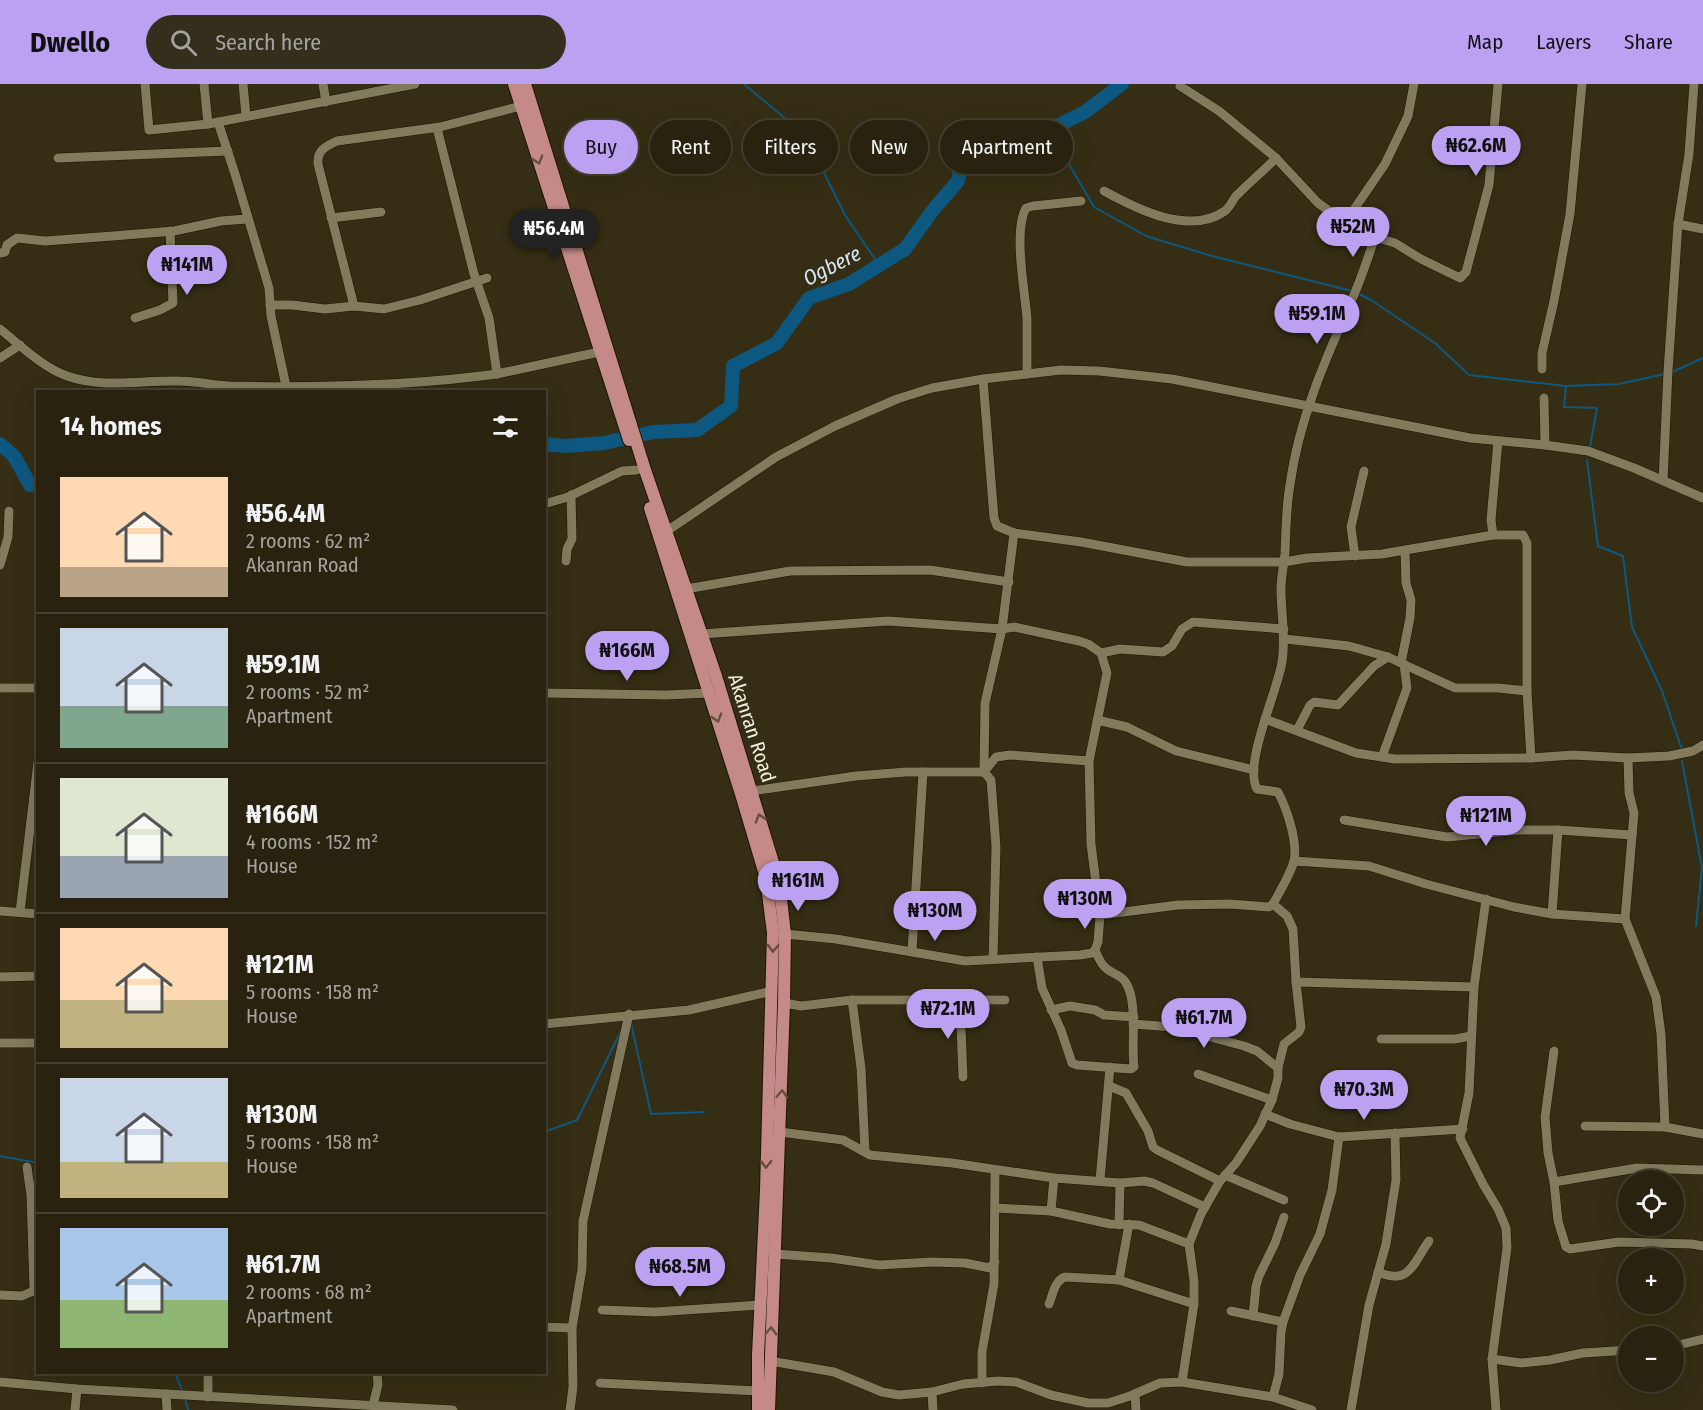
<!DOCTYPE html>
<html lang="en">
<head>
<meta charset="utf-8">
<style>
  :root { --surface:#28220f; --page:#342f1d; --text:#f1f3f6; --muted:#a5a49e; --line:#443f2f; --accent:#bca0f2 }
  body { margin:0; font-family:"Fira Sans Condensed",sans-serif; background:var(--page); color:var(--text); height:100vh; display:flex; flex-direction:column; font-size:22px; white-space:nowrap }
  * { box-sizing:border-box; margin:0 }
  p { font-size:20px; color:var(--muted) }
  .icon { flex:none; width:33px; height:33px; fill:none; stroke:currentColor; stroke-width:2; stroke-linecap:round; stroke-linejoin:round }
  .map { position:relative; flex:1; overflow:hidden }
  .side { position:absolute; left:36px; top:306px; width:510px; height:984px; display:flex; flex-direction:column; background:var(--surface); border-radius:0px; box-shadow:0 6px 24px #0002,0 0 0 2px var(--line) }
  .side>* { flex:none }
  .top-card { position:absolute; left:564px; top:36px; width:570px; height:54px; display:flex; gap:12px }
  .fabs { position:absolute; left:1618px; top:1086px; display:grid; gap:12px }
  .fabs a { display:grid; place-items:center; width:66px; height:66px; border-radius:50%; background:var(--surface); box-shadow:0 6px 24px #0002,0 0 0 2px var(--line); font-size:30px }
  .price { position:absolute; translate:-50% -51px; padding:0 14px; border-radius:21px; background:var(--accent); color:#111; font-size:20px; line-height:39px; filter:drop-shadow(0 2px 3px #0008) }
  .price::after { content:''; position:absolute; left:50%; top:36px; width:18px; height:14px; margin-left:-9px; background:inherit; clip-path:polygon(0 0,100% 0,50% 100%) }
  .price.selected { background:#222; color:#fff }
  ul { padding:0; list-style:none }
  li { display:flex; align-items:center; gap:18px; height:150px; padding:0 24px }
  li+li { border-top:2px solid var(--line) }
  li span { display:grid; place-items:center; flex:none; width:168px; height:120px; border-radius:0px; color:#555 }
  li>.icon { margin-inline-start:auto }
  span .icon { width:72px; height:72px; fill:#fffc; stroke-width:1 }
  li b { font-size:26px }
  h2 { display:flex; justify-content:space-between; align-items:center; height:72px; padding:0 24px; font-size:26px }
  .chip { padding:0 21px; border-radius:27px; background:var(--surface); box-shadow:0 6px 24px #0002,0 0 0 2px var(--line); font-size:21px; line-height:54px }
  .chip.selected { background:var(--accent); color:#111 }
  header { display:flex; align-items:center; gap:36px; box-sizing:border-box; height:84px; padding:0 30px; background:var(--accent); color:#111 }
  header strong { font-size:28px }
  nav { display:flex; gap:33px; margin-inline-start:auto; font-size:21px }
  .search { width:420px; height:54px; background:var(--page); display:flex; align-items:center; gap:15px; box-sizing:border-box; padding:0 21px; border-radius:33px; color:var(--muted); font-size:22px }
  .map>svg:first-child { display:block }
</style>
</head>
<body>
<header>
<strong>Dwello</strong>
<div class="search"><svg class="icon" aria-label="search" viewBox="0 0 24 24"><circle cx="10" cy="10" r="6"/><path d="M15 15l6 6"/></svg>Search here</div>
<nav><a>Map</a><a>Layers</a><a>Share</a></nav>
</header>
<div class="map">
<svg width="1703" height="1326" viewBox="0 0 1703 1326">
  <rect width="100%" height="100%" fill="#352e14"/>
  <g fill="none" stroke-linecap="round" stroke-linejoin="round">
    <g stroke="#0d5880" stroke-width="2">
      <path d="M744,0L805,51L845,131L879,181"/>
      <path d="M1049,46L1094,123L1146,152L1212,172L1352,207"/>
      <path d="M1357,209L1371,216L1435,259L1469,291L1566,302L1619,300L1665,290"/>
      <path d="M1670,289L1703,274"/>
      <path d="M1566,302L1564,323L1597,324L1590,363"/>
      <path d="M1587,376L1598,462L1623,472L1632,543L1662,607L1682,666"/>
      <path d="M1682,677L1702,784L1696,842"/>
      <path d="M631,939L651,1030L704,1028"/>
      <path d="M544,1048L577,1036L621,947"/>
      <path d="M0,1072L38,1079"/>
      <path d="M175,1288L183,1309"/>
      <path d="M185,1314L188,1326"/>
    </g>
    <g stroke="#0d5880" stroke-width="14">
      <path d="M0,360L14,372L30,401L38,400"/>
      <path d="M544,360L566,362L604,359L653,348L697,346L731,322L733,282L777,259L809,214L849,200L905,165L933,126L958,97L965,57L1010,41L1049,46L1085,28L1122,0"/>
    </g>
    <defs>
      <g id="minor">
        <path d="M145,0L149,46L208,40L415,0"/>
        <path d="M204,0L208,40"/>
        <path d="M243,0L246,32"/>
        <path d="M323,0L326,18"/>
        <path d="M1181,0L1180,2L1219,27L1276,74L1318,119L1336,132L1375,153L1395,159L1421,175L1460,194L1466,188L1489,101L1498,0"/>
        <path d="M218,38L235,90L269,204L271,232L286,302"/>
        <path d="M437,44L474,190L489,234L497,290L599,268"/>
        <path d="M58,74L228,67"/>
        <path d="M1104,107C1137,125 1189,152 1225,127C1230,123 1232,117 1236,112C1249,99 1263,87 1276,74"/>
        <path d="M331,134L381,128"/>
        <path d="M1346,137L1385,80L1408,32L1414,0"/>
        <path d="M1678,140L1703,145"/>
        <path d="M0,169L5,168L7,161L17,154L45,157L113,152L174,147L221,137L247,135"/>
        <path d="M270,221H292L325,225L354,222L384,225L420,216L487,194"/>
        <path d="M354,222L318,80C317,66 325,63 337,57L440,43L521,22"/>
        <path d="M135,234L160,226L173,219L170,147"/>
        <path d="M0,245C20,261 42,283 67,292C104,305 141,296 179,297C196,297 212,301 229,302C318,304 409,302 497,290"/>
        <path d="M0,274L20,261"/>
        <path d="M1542,285V269L1554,217L1570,130L1582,0"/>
        <path d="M1027,290C1027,272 1027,253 1027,235C1025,207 1013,147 1026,124L1033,122L1081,117"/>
        <path d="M983,295L994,434L997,442L1014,449L1002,545L985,619L984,688L991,696L996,763L993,875"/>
        <path d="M1544,314L1545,361"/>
        <path d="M1663,397L1668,287L1678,140L1689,70L1694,0"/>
        <path d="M544,420L568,413L622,387L637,386"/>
        <path d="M667,447L776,373L835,342L897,315L932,304L983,295L1061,286L1099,287L1172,295L1470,354L1545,361L1588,367L1634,384L1703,414"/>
        <path d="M1014,449L1081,458L1187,478H1284L1307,474L1382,470L1493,451H1523L1527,459V607L1531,674"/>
        <path d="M1493,451L1491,436L1498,357"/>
        <path d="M1355,472L1351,443L1364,387"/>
        <path d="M566,477L567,465L572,455L571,411"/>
        <path d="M0,481L8,453L9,427"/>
        <path d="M686,505L790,487L930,486L1009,498"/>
        <path d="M701,550L888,537L1002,545L1014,543L1079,557L1088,560L1101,569L1107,589L1089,677L1091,760L1100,831L1098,858L1095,866C1098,873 1101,881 1107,885C1113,890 1123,892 1126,899C1138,918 1131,959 1134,983L1131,985L1077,981L1072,979L1061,946L1042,904L1037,873"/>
        <path d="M1285,555L1349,562L1388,573L1455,604H1498L1527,607"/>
        <path d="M1101,569L1120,565L1163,568L1172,562L1182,545L1193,538L1284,545"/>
        <path d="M1401,579L1410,534L1411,516L1406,499L1405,467"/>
        <path d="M0,604H38"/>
        <path d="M544,609L666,611L709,609"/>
        <path d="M1265,635L1356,669L1395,675L1531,674L1573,671L1628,674L1669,672L1693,667L1703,661"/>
        <path d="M1097,636L1127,643L1176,667L1254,686"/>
        <path d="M1297,646L1310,621L1314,618L1338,621L1374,582L1388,573"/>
        <path d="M1382,673L1407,604L1404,580"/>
        <path d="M1628,674L1629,709L1634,729L1625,835L1656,913L1661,950L1665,1043"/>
        <path d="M752,707L856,692L906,688H984L996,673L1010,671L1089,677"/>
        <path d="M1344,736L1447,753L1520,746H1558L1632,751"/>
        <path d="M1294,777L1369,782L1426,800L1514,823L1552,830L1625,835"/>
        <path d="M1486,815L1474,903L1469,1009L1460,1054L1483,1100L1498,1125L1506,1144L1507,1164L1492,1275L1496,1326"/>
        <path d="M0,827L38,830"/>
        <path d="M20,828L38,678"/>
        <path d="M1552,830L1558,746"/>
        <path d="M1100,831L1178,821L1230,820L1269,823L1273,820C1280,807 1290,791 1294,777C1298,758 1287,725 1278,708L1257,705C1243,680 1278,606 1282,578C1286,553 1281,530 1281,505C1281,493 1284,481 1285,469C1286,446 1286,423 1290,401C1299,334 1326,274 1353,213C1362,193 1368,173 1375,153"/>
        <path d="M785,850L836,855L965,877L1080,871L1092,869L1095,866"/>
        <path d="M912,867L923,688"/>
        <path d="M0,893L38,892"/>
        <path d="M1296,898L1474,903"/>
        <path d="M852,916L861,984L865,1067"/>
        <path d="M960,917L963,993"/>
        <path d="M784,919L801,922L852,916H1005"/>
        <path d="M1051,926L1070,922L1095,926L1104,931L1134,933"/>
        <path d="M544,940L689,926L772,907"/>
        <path d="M1133,940L1173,943L1244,962L1257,967L1278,984"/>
        <path d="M1381,955H1455L1471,952"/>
        <path d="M0,959H38"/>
        <path d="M1554,967L1545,1033L1548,1069L1554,1098L1558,1137L1566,1163L1570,1165L1619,1158L1692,1160L1703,1162"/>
        <path d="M1198,990L1272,1016"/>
        <path d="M1109,1002L1126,1009L1148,1047L1153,1063L1157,1066L1220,1097"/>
        <path d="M1265,1030L1290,1040L1339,1053L1463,1045"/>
        <path d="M1585,1042L1665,1043L1703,1050"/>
        <path d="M780,1048L843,1056L870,1071L880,1072L952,1079L1054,1094L1120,1099L1144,1097L1153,1099L1205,1123"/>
        <path d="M27,1083L31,1111L34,1205"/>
        <path d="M1225,1091L1284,1116"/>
        <path d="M1100,1096L1110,983"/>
        <path d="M1554,1098L1637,1084L1703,1086"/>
        <path d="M995,1124L1051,1127L1110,1140L1139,1141L1189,1160"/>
        <path d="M1051,1127L1054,1094"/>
        <path d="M1119,1141L1120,1099"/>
        <path d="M775,1170L831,1174L879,1181L932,1178L965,1179L990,1184L995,1178"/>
        <path d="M1378,1188C1410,1202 1413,1179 1429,1157"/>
        <path d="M1119,1196L1129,1140"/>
        <path d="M0,1211L22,1212L38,1205"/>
        <path d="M1049,1220C1053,1210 1055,1195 1066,1193L1119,1196L1194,1220"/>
        <path d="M602,1226L655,1228L760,1221"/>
        <path d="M1231,1227L1283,1238"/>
        <path d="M1253,1232L1256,1202L1259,1192L1275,1159L1284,1133"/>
        <path d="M544,1243L572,1244"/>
        <path d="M1674,1262L1703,1255"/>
        <path d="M1492,1275L1521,1279L1550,1276L1583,1269L1629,1266"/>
        <path d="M770,1277L834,1288L882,1308L899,1311L932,1308L963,1300L998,1297L1016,1298L1051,1311L1088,1319H1108L1130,1312L1160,1299L1182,1298L1273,1313L1312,1326"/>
        <path d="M208,1288V1313"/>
        <path d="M0,1298L77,1305L453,1326"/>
        <path d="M1182,1298L1194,1220V1197L1189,1160L1201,1130L1220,1097L1236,1079L1260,1042L1272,1016L1278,994V984L1284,960L1299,948L1301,943L1296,898L1293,845L1287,832L1273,820"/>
        <path d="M600,1299L758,1307"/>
        <path d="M982,1299V1268L994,1200L995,1087"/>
        <path d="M932,1308L933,1326"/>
        <path d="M166,1310L167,1326"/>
        <path d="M1135,1310L1136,1326"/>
        <path d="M1273,1313L1279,1290L1281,1248L1283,1238L1300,1191L1320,1150L1332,1106L1339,1053"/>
        <path d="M373,1321L378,1301L377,1288"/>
        <path d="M75,1326L77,1305"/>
        <path d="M570,1326L573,1303L572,1244L582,1185L583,1137L629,930"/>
        <path d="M1351,1326L1369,1221L1386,1160L1396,1096L1395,1049"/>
      </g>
      <g id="major">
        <path d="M514,0L629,356"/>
        <path d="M525,0L645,386L716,592L779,798L785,850L784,919L769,1326"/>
        <path d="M650,424L741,710L766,794L773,849L766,1106L758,1271V1326"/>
      </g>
    </defs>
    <use href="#minor" stroke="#1d1600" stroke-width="10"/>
    <use href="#major" stroke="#1d1600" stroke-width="14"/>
    <use href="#minor" stroke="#817a5d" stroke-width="9"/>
    <use href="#major" stroke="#c58a88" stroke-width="12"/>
  </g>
  <defs><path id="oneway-chevron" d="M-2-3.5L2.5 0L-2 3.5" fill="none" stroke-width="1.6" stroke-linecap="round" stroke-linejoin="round" transform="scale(1.5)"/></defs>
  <g stroke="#674e3d">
    <use href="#oneway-chevron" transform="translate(538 76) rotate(73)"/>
    <use href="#oneway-chevron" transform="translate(717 634) rotate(73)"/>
    <use href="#oneway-chevron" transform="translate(760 734) rotate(-107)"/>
    <use href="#oneway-chevron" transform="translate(773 864) rotate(92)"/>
    <use href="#oneway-chevron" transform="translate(782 1010) rotate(-87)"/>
    <use href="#oneway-chevron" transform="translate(766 1080) rotate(91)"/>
    <use href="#oneway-chevron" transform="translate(771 1247) rotate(-88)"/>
  </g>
  <g text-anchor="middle" stroke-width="6" stroke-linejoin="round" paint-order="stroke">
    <g font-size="20" fill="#f3efdf" stroke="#352e14">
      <text transform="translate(752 644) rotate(72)" y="7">Akanran Road</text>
    </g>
    <g font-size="21" font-style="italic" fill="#d3e7f6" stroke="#352e14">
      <text transform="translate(832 182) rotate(-27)" y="7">Ogbere</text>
    </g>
  </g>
</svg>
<div class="fabs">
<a><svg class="icon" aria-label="locate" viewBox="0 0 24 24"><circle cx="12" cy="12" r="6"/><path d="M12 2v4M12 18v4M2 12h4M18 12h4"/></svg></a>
<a>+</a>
<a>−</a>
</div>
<b class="price" style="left:1476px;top:93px">₦62.6M</b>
<b class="price" style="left:1353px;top:174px">₦52M</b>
<b class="price selected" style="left:554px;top:176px">₦56.4M</b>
<b class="price" style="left:187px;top:212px">₦141M</b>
<b class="price" style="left:1317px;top:261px">₦59.1M</b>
<b class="price" style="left:627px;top:598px">₦166M</b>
<b class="price" style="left:1486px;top:763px">₦121M</b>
<b class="price" style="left:798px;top:828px">₦161M</b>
<b class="price" style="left:1085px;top:846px">₦130M</b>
<b class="price" style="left:935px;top:858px">₦130M</b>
<b class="price" style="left:948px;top:956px">₦72.1M</b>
<b class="price" style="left:1204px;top:965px">₦61.7M</b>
<b class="price" style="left:1364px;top:1037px">₦70.3M</b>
<b class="price" style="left:680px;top:1214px">₦68.5M</b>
<div class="top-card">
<a class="chip selected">Buy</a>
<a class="chip">Rent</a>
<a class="chip">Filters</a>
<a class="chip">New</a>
<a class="chip">Apartment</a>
</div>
<section class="side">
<h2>14 homes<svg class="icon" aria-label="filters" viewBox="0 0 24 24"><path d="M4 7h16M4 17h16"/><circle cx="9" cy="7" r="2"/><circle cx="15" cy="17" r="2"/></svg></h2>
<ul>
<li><span style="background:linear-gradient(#ffd9b3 75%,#b9a48a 0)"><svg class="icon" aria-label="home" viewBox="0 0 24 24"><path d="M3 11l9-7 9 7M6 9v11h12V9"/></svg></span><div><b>₦56.4M</b><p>2 rooms · 62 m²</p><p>Akanran Road</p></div></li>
<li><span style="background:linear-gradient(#c9d6e8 65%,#7fa58c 0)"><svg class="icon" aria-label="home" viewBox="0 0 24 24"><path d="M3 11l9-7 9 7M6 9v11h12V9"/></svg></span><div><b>₦59.1M</b><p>2 rooms · 52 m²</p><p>Apartment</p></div></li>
<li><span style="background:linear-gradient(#dfe7d0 65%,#9aa5b1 0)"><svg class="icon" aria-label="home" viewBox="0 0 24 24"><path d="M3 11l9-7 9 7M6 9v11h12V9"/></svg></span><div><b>₦166M</b><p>4 rooms · 152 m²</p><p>House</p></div></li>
<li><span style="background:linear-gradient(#ffd9b3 60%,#c2b280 0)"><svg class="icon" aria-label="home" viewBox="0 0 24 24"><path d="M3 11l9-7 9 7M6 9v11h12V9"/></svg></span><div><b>₦121M</b><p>5 rooms · 158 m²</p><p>House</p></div></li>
<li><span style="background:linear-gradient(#c9d6e8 70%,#c2b280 0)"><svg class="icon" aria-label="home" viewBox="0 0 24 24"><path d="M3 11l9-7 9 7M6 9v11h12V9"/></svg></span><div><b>₦130M</b><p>5 rooms · 158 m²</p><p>House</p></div></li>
<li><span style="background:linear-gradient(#a9c7e8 60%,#8fb573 0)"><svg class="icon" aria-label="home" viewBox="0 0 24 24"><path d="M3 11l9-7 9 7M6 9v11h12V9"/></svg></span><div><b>₦61.7M</b><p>2 rooms · 68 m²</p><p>Apartment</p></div></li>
</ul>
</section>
</div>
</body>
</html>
